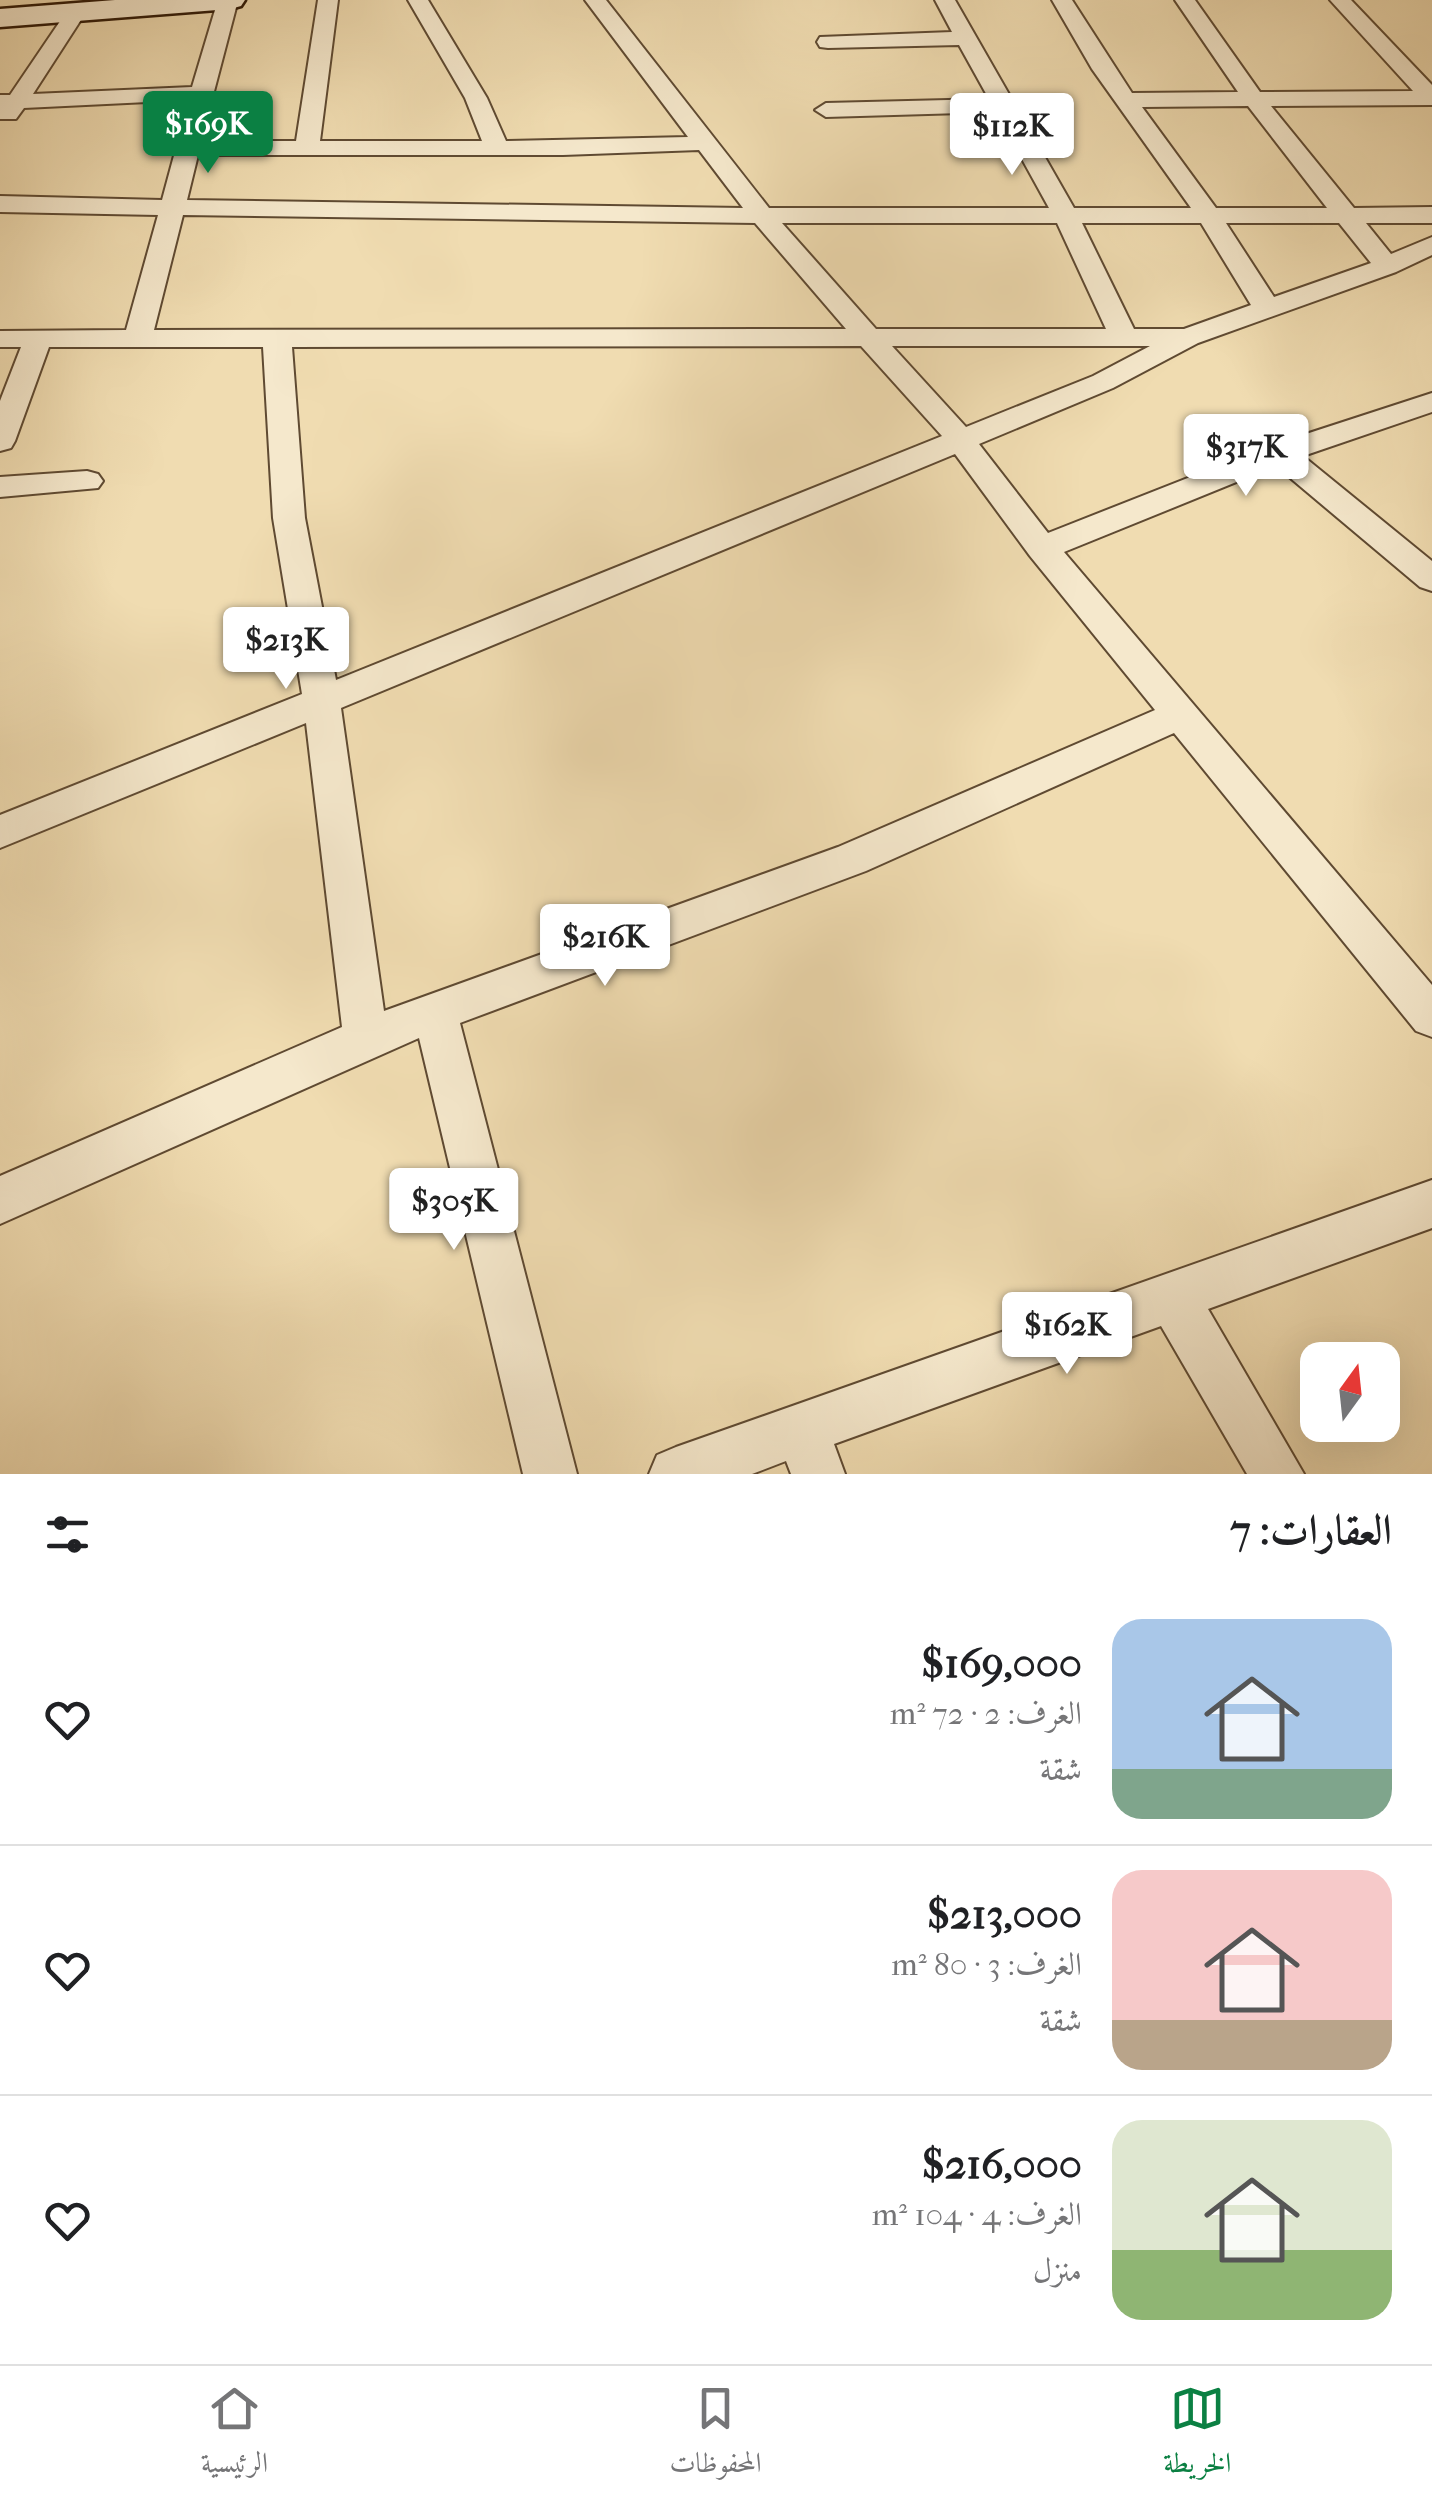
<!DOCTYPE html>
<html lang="ar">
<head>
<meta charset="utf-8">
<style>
  :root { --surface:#fff; --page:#f6f6f6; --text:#202124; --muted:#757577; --line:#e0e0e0; --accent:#0b8043 }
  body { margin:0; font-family:"IM FELL French Canon",Amiri,serif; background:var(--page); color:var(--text); direction:rtl; height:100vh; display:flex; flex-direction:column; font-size:38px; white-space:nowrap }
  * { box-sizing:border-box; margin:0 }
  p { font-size:32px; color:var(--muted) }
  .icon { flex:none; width:55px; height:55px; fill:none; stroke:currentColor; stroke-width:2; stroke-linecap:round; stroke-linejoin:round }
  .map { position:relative; height:1474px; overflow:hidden; direction:ltr }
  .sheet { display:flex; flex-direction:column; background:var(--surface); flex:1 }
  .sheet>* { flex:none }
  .needle { width:65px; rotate:15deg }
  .tools { position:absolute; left:1300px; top:1342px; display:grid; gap:20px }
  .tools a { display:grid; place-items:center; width:100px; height:100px; border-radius:20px; background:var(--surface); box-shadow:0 10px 40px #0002; font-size:50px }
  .price { position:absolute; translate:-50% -85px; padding:0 22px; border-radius:10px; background:#fff; color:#222; font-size:32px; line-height:65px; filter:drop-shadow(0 2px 5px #0008) }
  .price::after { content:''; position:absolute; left:50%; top:60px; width:30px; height:22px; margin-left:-15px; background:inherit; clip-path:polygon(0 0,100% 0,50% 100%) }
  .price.active { background:var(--accent); color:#fff }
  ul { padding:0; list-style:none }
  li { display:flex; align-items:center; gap:30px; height:250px; padding:0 40px }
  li+li { border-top:2px solid var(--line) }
  li span { display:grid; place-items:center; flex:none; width:280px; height:200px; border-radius:30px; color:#555 }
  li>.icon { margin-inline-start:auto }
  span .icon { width:120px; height:120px; fill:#fffc; stroke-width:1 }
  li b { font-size:42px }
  h2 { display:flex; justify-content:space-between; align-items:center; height:120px; padding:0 40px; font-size:42px }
  .menu { display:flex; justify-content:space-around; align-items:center; height:140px; border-top:2px solid var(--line); background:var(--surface); font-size:28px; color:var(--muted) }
  .menu a { display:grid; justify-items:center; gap:5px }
  .menu .active { color:var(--accent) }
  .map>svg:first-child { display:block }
</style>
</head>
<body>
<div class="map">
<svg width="1432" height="1474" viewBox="0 0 1432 1474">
  <rect width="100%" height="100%" fill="#f0dcb1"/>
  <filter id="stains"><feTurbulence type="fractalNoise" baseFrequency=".002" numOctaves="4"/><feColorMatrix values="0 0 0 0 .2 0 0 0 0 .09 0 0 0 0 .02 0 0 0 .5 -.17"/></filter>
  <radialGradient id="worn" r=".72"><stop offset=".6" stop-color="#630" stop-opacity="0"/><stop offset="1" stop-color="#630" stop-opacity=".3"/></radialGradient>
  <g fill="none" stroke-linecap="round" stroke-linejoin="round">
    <defs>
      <g id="street">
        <path d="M218,0H238L201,141H296L318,0H338L320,141H482L465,98L408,0H428L487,98L506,141L688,137L585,0H606L769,208H1049L996,112L826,117L815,110L826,103L989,99L959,45L828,48L820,47L817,42L820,37L952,32L935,0H955L1074,208H1191L1092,69L1052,0H1072L1132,93L1238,92L1175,0H1195L1260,92L1413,91L1330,0H1351L1432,85V105L1271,106L1354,208L1432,207V223H1366L1391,254L1432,237V255L1396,272L1198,343L1113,388L979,444L1048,533L1269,446L1432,393V412L1303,456L1432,561V591L1420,587L1276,466L1064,552L1432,985V1037L1416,1031L1174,733L866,871L460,1023L577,1474H523L419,1038L0,1224V1176L342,1027L306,723L0,848V815L302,694L273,518L263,347H49L15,441L11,448L0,451V401L21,347H0V331L126,330L158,215L0,212V196L162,200L189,100L24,108L16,119H0V95H10L69,8L76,6L86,12L33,94L192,87ZM1248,106L1327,208H1216L1142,107ZM699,150L743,208L187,200L198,155H563ZM183,215L755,223L846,329L154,330ZM782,223H1057L1106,329H876ZM1082,223H1201L1251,305L1184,329H1134ZM1226,223H1339L1371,263L1274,297ZM861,346L942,436L336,680L305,518L292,347ZM892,346H1150L1093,376L966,427ZM955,454L1030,556L1155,710L838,847L384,1011L341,708Z"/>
        <path d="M87,471L98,474L103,481L98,488L0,497V477Z"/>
        <path d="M1432,1180V1228L1208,1309L1304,1474H1247L1161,1326L834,1444L845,1474H791L786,1461L752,1474H649L657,1455L676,1447Z"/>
      </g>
      <path id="secondary" d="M115,0H245L241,6L230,9L0,27V9Z"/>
    </defs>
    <use href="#street" stroke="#5f4a32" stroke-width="4"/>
    <use href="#secondary" stroke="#2f1907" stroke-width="5"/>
    <use href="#street" fill="#f5e8cc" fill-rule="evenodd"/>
    <use href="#secondary" fill="#f5e8cc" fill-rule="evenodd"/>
  </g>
  <rect width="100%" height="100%" filter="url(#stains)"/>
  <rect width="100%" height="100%" fill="url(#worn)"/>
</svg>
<div class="tools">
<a><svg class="needle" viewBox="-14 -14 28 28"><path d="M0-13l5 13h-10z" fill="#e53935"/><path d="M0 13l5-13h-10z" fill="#757577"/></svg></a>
</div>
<b class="price active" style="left:208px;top:176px">$169K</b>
<b class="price" style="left:1012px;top:178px">$112K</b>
<b class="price" style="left:1246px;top:499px">$317K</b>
<b class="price" style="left:286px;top:692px">$213K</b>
<b class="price" style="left:605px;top:989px">$216K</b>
<b class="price" style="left:454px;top:1253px">$305K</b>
<b class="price" style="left:1067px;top:1377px">$162K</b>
</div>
<section class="sheet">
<h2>العقارات: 7<svg class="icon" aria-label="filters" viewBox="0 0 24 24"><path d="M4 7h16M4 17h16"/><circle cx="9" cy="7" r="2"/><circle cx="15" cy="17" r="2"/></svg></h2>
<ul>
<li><span style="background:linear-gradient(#a9c7e8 75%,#7fa58c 0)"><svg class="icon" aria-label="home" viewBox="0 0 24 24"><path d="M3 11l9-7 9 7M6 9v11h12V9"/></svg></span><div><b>$169,000</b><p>الغرف: 2 · 72 m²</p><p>شقة</p></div><svg class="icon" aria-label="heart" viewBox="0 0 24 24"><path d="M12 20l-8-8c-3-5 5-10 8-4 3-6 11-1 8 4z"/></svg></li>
<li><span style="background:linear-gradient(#f6c9c9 75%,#b9a48a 0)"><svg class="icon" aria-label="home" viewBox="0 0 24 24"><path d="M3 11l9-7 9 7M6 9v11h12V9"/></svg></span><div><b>$213,000</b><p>الغرف: 3 · 80 m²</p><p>شقة</p></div><svg class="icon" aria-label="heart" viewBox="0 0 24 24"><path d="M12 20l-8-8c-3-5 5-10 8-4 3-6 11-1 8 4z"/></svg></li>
<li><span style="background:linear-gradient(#dfe7d0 65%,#8fb573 0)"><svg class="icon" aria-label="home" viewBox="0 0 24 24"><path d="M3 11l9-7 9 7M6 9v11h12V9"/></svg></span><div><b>$216,000</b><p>الغرف: 4 · 104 m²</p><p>منزل</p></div><svg class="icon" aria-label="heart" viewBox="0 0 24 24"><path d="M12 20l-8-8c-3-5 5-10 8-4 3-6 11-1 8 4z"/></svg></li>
</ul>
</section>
<nav class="menu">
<a class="active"><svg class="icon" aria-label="map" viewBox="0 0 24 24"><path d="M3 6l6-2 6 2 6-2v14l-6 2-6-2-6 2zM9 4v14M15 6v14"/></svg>الخريطة</a>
<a><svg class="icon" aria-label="saved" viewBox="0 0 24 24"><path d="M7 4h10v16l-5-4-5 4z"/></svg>المحفوظات</a>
<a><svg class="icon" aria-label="home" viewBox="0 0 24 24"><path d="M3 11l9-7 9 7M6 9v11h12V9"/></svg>الرئيسية</a>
</nav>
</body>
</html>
